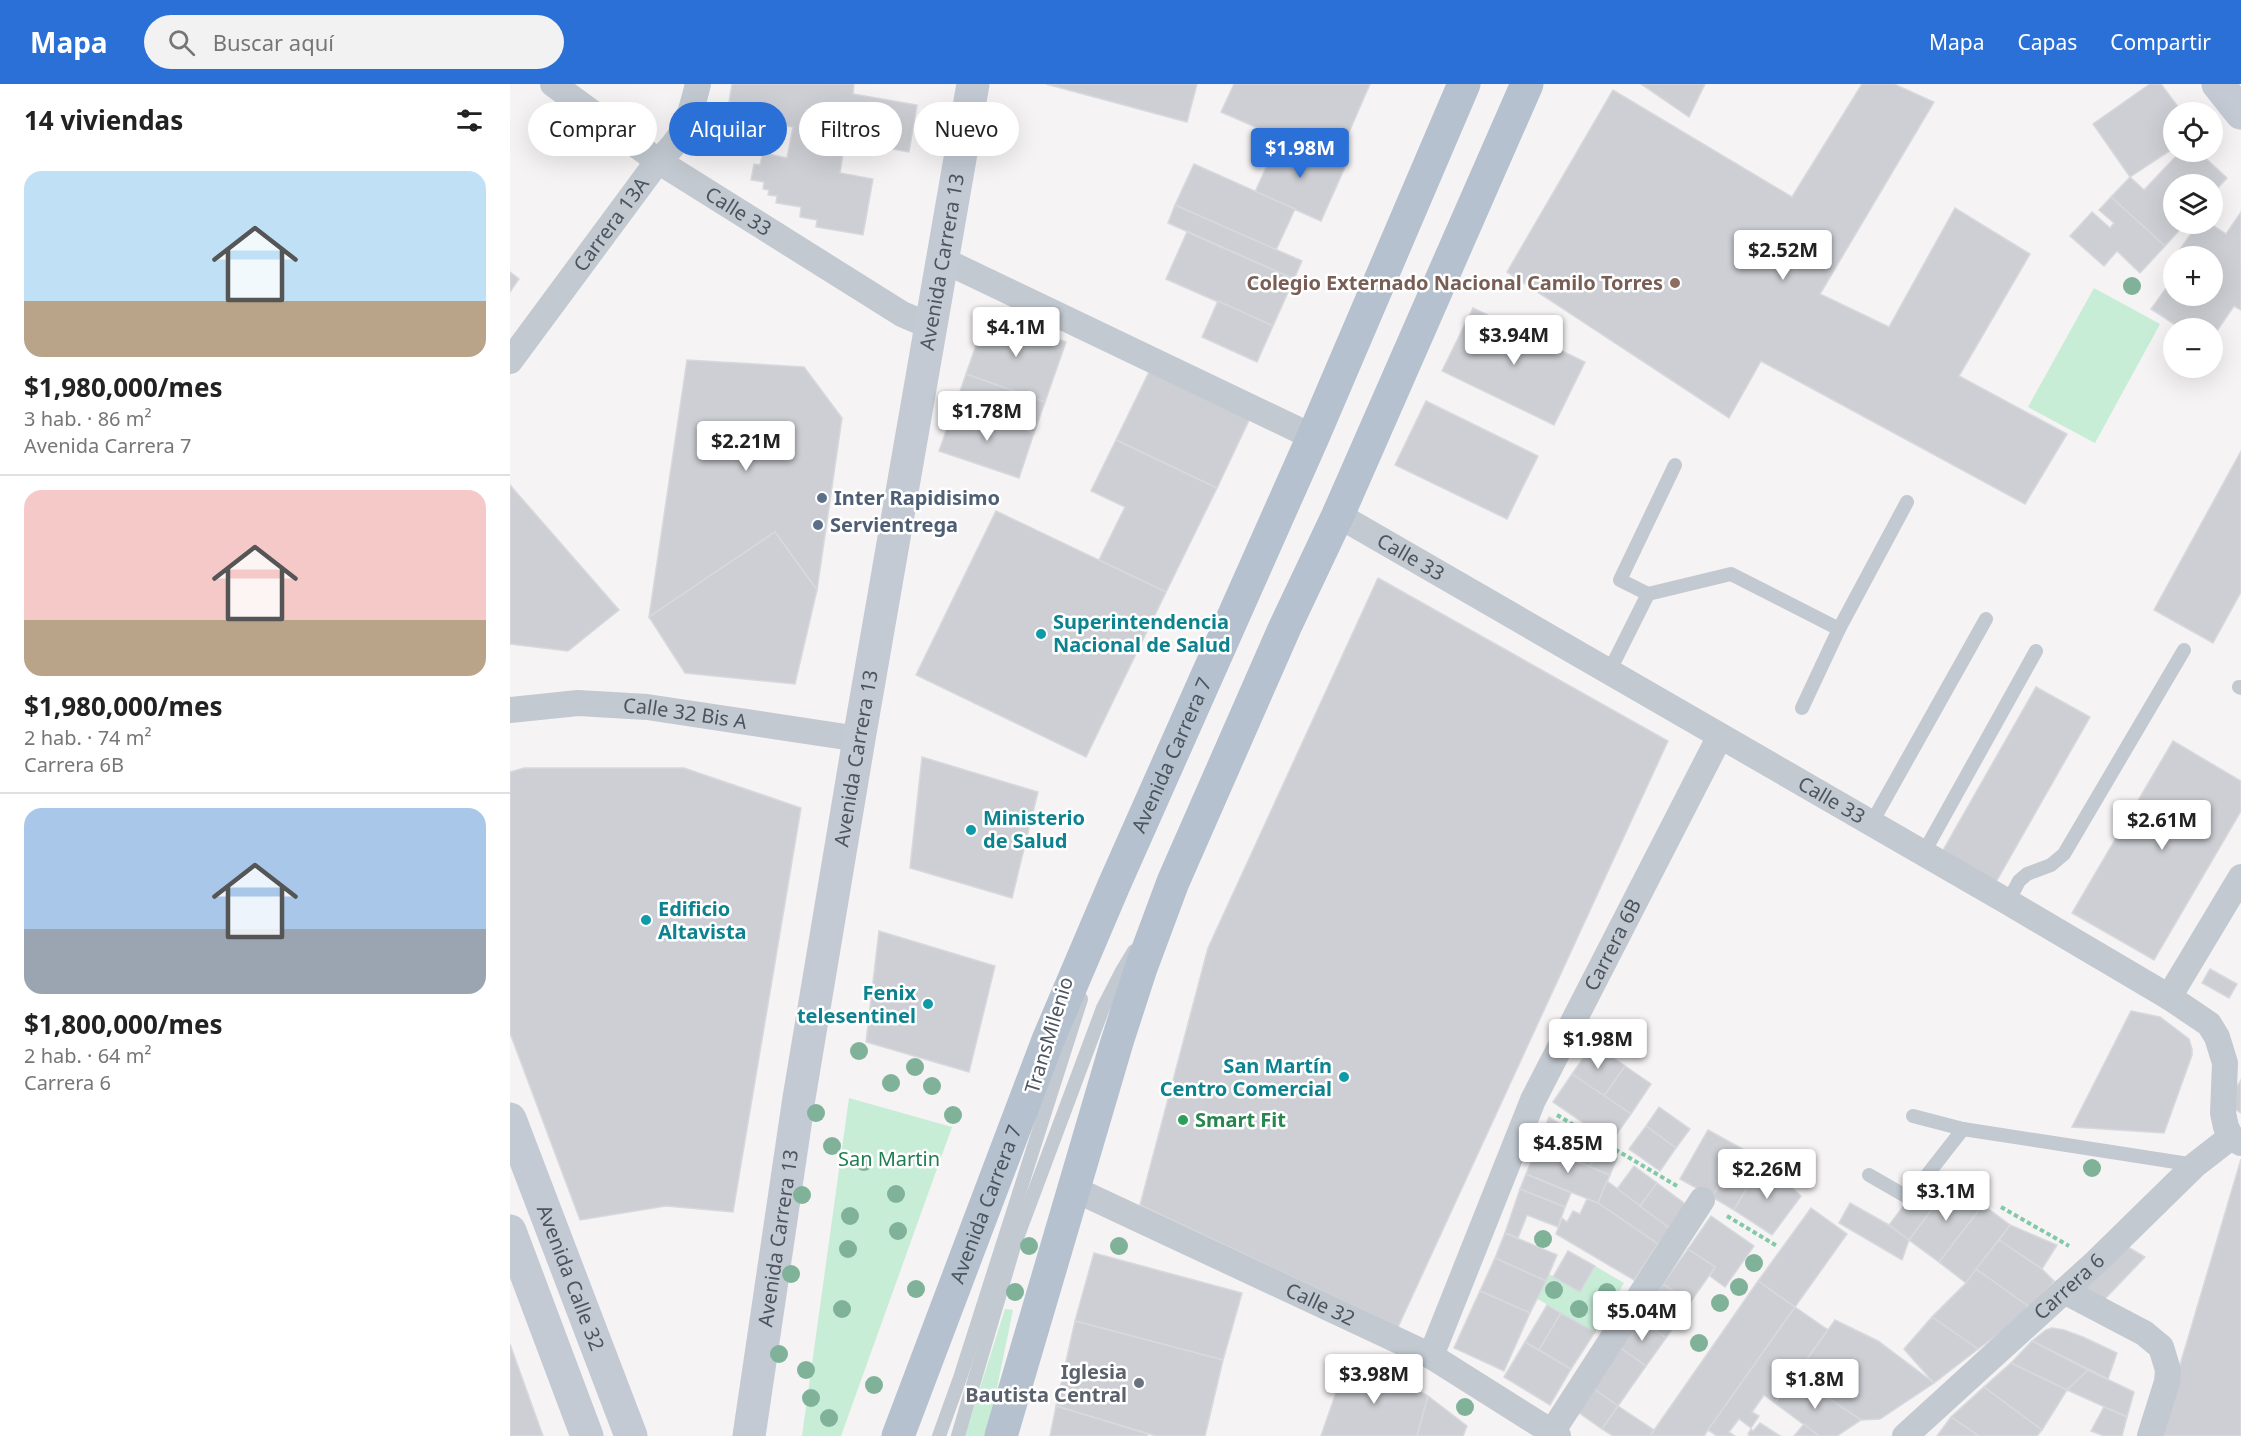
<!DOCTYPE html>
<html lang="es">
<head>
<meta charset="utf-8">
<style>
  :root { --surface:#fff; --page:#f2f2f2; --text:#222; --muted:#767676; --line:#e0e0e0; --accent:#2b70d7 }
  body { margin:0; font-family:"Noto Sans",sans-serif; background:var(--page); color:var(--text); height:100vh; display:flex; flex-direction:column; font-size:22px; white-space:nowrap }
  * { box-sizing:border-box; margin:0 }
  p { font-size:20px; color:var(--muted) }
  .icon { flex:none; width:33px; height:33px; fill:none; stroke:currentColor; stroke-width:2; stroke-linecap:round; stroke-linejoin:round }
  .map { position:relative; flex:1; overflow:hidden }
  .side { display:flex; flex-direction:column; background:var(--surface); width:510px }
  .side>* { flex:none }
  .top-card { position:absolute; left:18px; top:18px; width:570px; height:54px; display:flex; gap:12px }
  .controls { position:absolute; left:1653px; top:18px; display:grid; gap:12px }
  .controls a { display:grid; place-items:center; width:60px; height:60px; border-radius:50%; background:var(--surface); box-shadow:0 6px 24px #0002; font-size:30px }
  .price { position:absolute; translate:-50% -51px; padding:0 14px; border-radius:6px; background:#fff; color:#222; font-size:20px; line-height:39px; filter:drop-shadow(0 2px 3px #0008) }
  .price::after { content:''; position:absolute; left:50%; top:36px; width:18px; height:14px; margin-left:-9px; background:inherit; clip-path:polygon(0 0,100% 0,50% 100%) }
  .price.active { background:var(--accent); color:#fff }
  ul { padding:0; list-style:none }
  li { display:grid; align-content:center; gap:12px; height:318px; padding:0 24px }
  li+li { border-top:2px solid var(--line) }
  li span { display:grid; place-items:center; height:186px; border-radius:18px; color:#555 }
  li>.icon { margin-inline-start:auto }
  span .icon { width:108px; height:108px; fill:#fffc; stroke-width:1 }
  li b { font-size:26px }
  h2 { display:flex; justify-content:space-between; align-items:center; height:72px; padding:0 24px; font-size:26px }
  .tag { padding:0 21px; border-radius:27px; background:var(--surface); box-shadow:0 6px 24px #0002; font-size:21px; line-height:54px }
  .tag.active { background:var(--accent); color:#fff }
  header { display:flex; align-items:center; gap:36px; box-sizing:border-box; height:84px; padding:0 30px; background:var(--accent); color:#fff }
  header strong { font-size:28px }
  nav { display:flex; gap:33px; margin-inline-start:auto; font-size:21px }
  .search { width:420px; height:54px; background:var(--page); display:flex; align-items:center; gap:15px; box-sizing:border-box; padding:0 21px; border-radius:33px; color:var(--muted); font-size:22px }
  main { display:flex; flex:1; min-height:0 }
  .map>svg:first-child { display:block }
</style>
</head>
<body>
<header>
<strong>Mapa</strong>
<div class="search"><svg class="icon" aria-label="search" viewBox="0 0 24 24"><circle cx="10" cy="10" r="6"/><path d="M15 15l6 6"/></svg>Buscar aquí</div>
<nav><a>Mapa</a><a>Capas</a><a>Compartir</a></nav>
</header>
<main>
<section class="side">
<h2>14 viviendas<svg class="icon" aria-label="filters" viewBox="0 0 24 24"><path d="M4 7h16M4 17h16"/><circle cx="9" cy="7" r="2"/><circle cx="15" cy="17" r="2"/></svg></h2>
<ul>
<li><span style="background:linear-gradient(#bfe0f5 70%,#b9a48a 0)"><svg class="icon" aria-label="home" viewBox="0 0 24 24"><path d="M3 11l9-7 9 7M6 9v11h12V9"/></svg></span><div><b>$1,980,000/mes</b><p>3 hab. · 86 m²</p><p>Avenida Carrera 7</p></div></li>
<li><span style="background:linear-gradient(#f6c9c9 70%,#b9a48a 0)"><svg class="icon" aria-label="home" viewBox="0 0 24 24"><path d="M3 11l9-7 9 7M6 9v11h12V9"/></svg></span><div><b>$1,980,000/mes</b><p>2 hab. · 74 m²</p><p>Carrera 6B</p></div></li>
<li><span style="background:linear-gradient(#a9c7e8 65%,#9aa5b1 0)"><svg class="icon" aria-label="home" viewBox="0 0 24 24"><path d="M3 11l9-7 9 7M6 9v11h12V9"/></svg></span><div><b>$1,800,000/mes</b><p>2 hab. · 64 m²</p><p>Carrera 6</p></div></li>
</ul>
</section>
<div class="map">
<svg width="1731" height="1352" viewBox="0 0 1731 1352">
  <rect width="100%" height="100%" fill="#f5f3f3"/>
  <g fill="#c7edd7">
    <path d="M1584,204L1650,240L1585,359L1518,323Z"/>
    <path d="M339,1014L442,1043L331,1352H292Z"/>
    <path d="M1085,1182L1114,1199L1085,1248L1026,1214L1039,1190L1070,1208Z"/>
    <path d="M495,1225L503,1226L477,1352H455Z"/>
  </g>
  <g fill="#cdcfd4" stroke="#d7d9dd" stroke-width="1.5">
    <path d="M222,0H344L343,10L407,21L399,68L335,57L330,89L363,95L353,151L306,143L307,136L290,133L291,123L266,119L267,112L258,111L259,106L253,105L254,98L241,96L244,80L250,81L253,69L277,74L283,43L217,31Z"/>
    <path d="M536,0H687L677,38Z"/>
    <path d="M724,0H860L826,78L711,28Z"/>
    <path d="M1131,0H1195L1179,33Z"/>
    <path d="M1352,0H1384L1424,18L1310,210L1379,243L1445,124L1520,170L1449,292L1557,350L1515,420L1251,277L1219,334L997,188L1103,6L1282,113Z"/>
    <path d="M1640,0H1651L1672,28H1664V64L1620,93L1583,40Z"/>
    <path d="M770,53L835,83L811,137L745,108Z"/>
    <path d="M1670,68H1691L1690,69L1717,94L1702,110V100H1664V140H1675L1655,162L1601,113L1620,93L1634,106Z"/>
    <path d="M684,80L785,125L766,166L665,121Z"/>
    <path d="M1601,113L1655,162L1630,189L1607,167L1594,182L1560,152L1582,128L1600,144L1604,139L1589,126Z"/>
    <path d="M665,121L792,177L784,195L658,139Z"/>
    <path d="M1731,128V226L1724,222L1702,254V244H1670L1641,225L1664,193V212H1702V172H1665L1688,140H1701L1716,150Z"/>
    <path d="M677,148L784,195L763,242L656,195Z"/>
    <path d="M0,188L9,195L0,208Z"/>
    <path d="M708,217L763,242L747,278L692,253Z"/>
    <path d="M963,224L1075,278L1044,341L932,287Z"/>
    <path d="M477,230L556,258L535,318L456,290Z"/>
    <path d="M177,276L294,283L332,334L307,506L265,448L139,533Z"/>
    <path d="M640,286L740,334L707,404L606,356Z"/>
    <path d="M456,290L535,318L524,349L445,322Z"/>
    <path d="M916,317L1028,372L997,435L885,381Z"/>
    <path d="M445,322L524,349L509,394L429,367Z"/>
    <path d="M606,356L707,404L656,508L589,476L615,423L581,407Z"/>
    <path d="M1731,367V508L1703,559L1644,526Z"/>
    <path d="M0,401L109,526L58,567L0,560Z"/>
    <path d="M486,427L656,508L576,673L406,591Z"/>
    <path d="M265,448L307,506L285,600L175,589L139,533Z"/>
    <path d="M868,494L1158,657L888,1243L630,1121L698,864Z"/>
    <path d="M1526,603L1580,633L1486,798L1432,768Z"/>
    <path d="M1663,657L1731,697V727L1644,876L1562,829Z"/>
    <path d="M412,673L528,708L502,814L400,784Z"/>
    <path d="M14,684H174L291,724L223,1128L156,1122L70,1136L0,949V688Z"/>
    <path d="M369,847L485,882L459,988L356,958Z"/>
    <path d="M1700,885L1727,900L1719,914L1692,899Z"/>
    <path d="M1621,927L1650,933L1679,955L1682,965V971L1654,1049L1562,1043Z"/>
    <path d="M1083,960L1115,982L1094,1012L1062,990Z"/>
    <path d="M1115,982L1141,1000L1121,1030L1094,1012Z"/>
    <path d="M1062,990L1121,1030L1101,1058L1043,1018Z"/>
    <path d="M1731,996V1029L1716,1020Z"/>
    <path d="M1149,1023L1180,1045L1166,1064L1136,1042Z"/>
    <path d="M1039,1033L1055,1043L1044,1068L1028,1062Z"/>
    <path d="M1136,1042L1166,1064L1150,1087L1119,1065Z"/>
    <path d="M1055,1043L1071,1053L1063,1075L1044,1068Z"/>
    <path d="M1198,1046L1231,1064L1202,1113L1170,1095Z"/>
    <path d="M1071,1053L1088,1063L1080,1083L1063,1075Z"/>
    <path d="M1028,1062L1100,1091L1088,1119L1016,1090Z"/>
    <path d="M1088,1063L1107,1074L1100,1091L1080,1083Z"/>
    <path d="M1231,1064L1253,1077L1224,1126L1202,1113Z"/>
    <path d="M1731,1075V1352H1649Z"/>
    <path d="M1253,1077L1291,1112L1262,1151L1224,1126Z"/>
    <path d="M1124,1082L1147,1099L1130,1122L1107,1105Z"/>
    <path d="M1423,1083L1443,1097L1399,1156L1379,1141Z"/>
    <path d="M1016,1090L1061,1109L1055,1123L1010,1105Z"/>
    <path d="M1097,1097L1161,1145L1148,1160L1088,1119Z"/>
    <path d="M1443,1097L1473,1121L1429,1178L1399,1156Z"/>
    <path d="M1147,1099L1178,1122L1161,1145L1130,1122Z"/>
    <path d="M1010,1105L1055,1123L1048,1143L1017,1131L1008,1154L995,1149Z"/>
    <path d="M1077,1115L1088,1119L1148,1160L1124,1196L1046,1150L1052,1134L1057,1138L1063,1127L1070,1130Z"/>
    <path d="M1340,1119L1379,1141L1399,1156L1392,1176L1329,1139Z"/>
    <path d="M1473,1121L1500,1141L1456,1199L1429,1178Z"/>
    <path d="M1301,1124L1337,1150L1285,1223L1248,1197Z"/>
    <path d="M1201,1132L1244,1162L1215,1203L1200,1192L1205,1183L1178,1165Z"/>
    <path d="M1500,1141L1547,1161L1532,1185L1489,1156Z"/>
    <path d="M995,1149L1047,1171L1036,1197L985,1174Z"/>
    <path d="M1489,1156L1532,1185L1544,1197L1522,1225L1466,1185Z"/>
    <path d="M1611,1159L1635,1173L1589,1221L1563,1209Z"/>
    <path d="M1178,1165L1205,1183L1180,1219L1153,1200Z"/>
    <path d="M1058,1167L1085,1182L1070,1208L1043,1193Z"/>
    <path d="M584,1169L732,1209L713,1276L565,1237Z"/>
    <path d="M985,1174L1036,1197L1020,1229L970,1207Z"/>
    <path d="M1466,1185L1522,1225L1468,1265L1422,1233L1456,1199Z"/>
    <path d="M1248,1197L1285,1223L1194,1352H1140Z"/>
    <path d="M1153,1200L1180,1219L1156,1254L1129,1235Z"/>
    <path d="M970,1207L1020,1229L994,1287L944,1264Z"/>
    <path d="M1037,1221L1051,1229L1029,1266L1015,1258Z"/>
    <path d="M1285,1223L1318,1246L1265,1319L1254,1311L1242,1328L1249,1332L1241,1344L1229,1335L1219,1348L1225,1352H1207L1198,1346Z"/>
    <path d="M1051,1229L1085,1248L1061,1285L1029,1266Z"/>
    <path d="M1422,1233L1468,1265L1424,1299L1394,1265Z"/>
    <path d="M1129,1235L1156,1254L1136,1282L1109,1263Z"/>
    <path d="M1325,1236L1368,1257L1424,1299L1370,1335L1351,1336L1285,1292Z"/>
    <path d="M565,1237L713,1276L695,1352H646L546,1322Z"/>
    <path d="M1542,1244L1554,1246L1573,1253L1607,1269L1598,1295L1522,1257L1536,1246Z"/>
    <path d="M1522,1257L1578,1286L1557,1306L1501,1279Z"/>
    <path d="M1015,1258L1061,1285L1040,1321L994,1293Z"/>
    <path d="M0,1260L33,1352H0Z"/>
    <path d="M1109,1263L1136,1282L1108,1322L1081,1303Z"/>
    <path d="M839,1271L918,1312L907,1352H811Z"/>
    <path d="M1501,1279L1557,1306L1532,1346L1474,1303Z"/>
    <path d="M1578,1286L1624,1308L1617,1333L1557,1306Z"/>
    <path d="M1285,1292L1351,1336L1327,1352H1309L1265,1319Z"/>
    <path d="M1081,1303L1108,1322L1092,1345L1065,1326Z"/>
    <path d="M1474,1303L1532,1346L1527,1352H1469L1441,1333Z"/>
    <path d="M918,1312L957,1342L953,1352H907Z"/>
    <path d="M546,1322L638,1350L637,1352H540Z"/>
    <path d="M1108,1322L1144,1346L1140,1352H1103L1092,1345Z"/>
    <path d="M1594,1323L1617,1333L1612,1352H1594L1581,1347Z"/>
    <path d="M1441,1333L1469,1352H1427Z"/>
    <path d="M1250,1339L1270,1352H1240L1238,1350L1241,1345L1243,1347Z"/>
    <path d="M1294,1340L1309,1352H1284Z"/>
  </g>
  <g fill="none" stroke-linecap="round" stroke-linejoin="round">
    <g stroke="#81c9a8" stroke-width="4" stroke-dasharray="4.5 3" stroke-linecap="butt">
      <path d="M1047,1031L1167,1102"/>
      <path d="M1491,1123L1559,1162"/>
      <path d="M1217,1132L1267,1162"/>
    </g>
    <g stroke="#c2c9d0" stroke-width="14">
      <path d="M1138,510L1221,490L1329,545"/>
      <path d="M1099,588L1138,510L1110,496L1165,381"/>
      <path d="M1729,603L1731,604"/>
      <path d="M1292,624L1329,545L1397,418"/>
      <path d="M1361,740L1476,535"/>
      <path d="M1413,770L1526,567"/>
      <path d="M1498,818L1509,797L1517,790L1541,781L1554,770L1674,566"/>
      <path d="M1403,1032L1453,1045L1685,1081"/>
      <path d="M1359,1091L1399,1114L1453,1045"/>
      <path d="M429,1352L451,1291L571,915"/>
      <path d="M448,1352L504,1162L593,924L612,887L624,867"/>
    </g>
    <g stroke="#c2c9d0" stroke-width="26">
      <path id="s1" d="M43,0L148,77L392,230L422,243"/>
      <path d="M433,176L803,353"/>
      <path id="s2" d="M0,277L148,77C176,52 179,35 188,0"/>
      <path id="s3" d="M828,431L1498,818L1659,913L1699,940L1707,953L1715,979L1713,1029L1716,1043L1721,1053L1731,1059"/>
      <path id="s4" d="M0,626L68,619L137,623L349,655"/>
      <path d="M1659,913L1731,793"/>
      <path id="s5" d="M564,1105L921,1272L1048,1352"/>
      <path d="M1554,1207L1634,1249L1651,1263L1658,1286L1657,1298L1640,1352"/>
      <path id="s6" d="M921,1272L1023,1016L1210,652"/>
      <path d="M1042,1348L1192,1116"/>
      <path id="s7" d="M1395,1352L1586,1178L1685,1081L1721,1053"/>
    </g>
    <g stroke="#c3cad4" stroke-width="33">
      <path d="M1708,0L1731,29"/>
      <path id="s8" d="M0,1035L121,1352"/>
      <path d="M0,1147L77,1352"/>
      <path id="s9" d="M239,1352L289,1014L349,655L463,0"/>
    </g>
    <g stroke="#b5c1ce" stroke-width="33">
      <path id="s10" d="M388,1352L538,956L604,801L803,353L954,0"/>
      <path d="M491,1352L607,958L631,884L663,798L775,543L828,431L1017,0"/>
    </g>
  </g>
  <g fill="#80b29a">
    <circle cx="1622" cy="202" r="9"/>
    <circle cx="349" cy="967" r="9"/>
    <circle cx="405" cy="983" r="9"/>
    <circle cx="381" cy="999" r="9"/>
    <circle cx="422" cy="1002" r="9"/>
    <circle cx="306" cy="1029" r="9"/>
    <circle cx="443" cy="1031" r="9"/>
    <circle cx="322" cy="1062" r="9"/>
    <circle cx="354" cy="1078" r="9"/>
    <circle cx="1582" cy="1084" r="9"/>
    <circle cx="386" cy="1110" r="9"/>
    <circle cx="292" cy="1111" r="9"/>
    <circle cx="340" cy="1132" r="9"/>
    <circle cx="388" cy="1147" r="9"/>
    <circle cx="1033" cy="1155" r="9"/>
    <circle cx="519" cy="1162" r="9"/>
    <circle cx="609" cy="1162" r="9"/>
    <circle cx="338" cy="1165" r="9"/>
    <circle cx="1244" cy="1179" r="9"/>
    <circle cx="281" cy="1190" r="9"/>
    <circle cx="1229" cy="1203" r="9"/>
    <circle cx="406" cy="1205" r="9"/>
    <circle cx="1044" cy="1206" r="9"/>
    <circle cx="505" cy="1208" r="9"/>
    <circle cx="1097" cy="1208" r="9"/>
    <circle cx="1210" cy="1219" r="9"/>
    <circle cx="332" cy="1225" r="9"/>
    <circle cx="1069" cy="1225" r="9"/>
    <circle cx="1189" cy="1259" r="9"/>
    <circle cx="269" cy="1270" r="9"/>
    <circle cx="296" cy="1286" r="9"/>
    <circle cx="364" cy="1301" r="9"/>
    <circle cx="301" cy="1314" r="9"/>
    <circle cx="955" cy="1323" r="9"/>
    <circle cx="319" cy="1334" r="9"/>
  </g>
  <circle fill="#8d6e63" stroke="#fff" stroke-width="2" cx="1165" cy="199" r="6"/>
  <g fill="#5c6f8a" stroke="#fff" stroke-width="2">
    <circle cx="312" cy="414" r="6"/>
    <circle cx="308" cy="441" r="6"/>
  </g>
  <g fill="#0f9aa8" stroke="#fff" stroke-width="2">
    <circle cx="531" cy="550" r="6"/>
    <circle cx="461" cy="746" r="6"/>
    <circle cx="136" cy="836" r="6"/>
    <circle cx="418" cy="920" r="6"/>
    <circle cx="834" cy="993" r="6"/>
  </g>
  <circle fill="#2e9e5b" stroke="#fff" stroke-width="2" cx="673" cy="1036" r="6"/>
  <circle fill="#6b7280" stroke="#fff" stroke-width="2" cx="629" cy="1299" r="6"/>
  <g text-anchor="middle" stroke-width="5" stroke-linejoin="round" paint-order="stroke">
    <g font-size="20" fill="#4c555f" stroke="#fff">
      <text dy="7" stroke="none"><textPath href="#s1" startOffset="225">Calle 33</textPath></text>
      <text dy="7" stroke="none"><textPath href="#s2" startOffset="170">Carrera 13A</textPath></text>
      <text dy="7" stroke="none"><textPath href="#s9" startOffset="1190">Avenida Carrera 13</textPath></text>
      <text dy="7" stroke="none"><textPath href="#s3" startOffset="84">Calle 33</textPath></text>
      <text dy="7" stroke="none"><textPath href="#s4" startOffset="176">Calle 32 Bis A</textPath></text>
      <text dy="7" stroke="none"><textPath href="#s10" startOffset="734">Avenida Carrera 7</textPath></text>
      <text dy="7" stroke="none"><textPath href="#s9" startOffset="686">Avenida Carrera 13</textPath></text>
      <text dy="7" stroke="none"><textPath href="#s3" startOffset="570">Calle 33</textPath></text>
      <text dy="7" stroke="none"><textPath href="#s6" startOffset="450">Carrera 6B</textPath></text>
      <text transform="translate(539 951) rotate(-73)" y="7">TransMilenio</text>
      <text dy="7" stroke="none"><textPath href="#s10" startOffset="248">Avenida Carrera 7</textPath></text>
      <text dy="7" stroke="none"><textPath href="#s9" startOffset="200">Avenida Carrera 13</textPath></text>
      <text dy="7" stroke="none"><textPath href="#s8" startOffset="170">Avenida Calle 32</textPath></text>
      <text dy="7" stroke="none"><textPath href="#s7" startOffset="222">Carrera 6</textPath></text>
      <text dy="7" stroke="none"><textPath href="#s5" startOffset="272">Calle 32</textPath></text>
    </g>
    <g font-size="20" font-weight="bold" fill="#785e54" stroke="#fff" text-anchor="end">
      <text x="1153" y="206">Colegio Externado Nacional Camilo Torres</text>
    </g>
    <g font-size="20" font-weight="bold" fill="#4e5e75" stroke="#fff" text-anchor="start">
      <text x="324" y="421">Inter Rapidisimo</text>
      <text x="320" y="448">Servientrega</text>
    </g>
    <g font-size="20" font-weight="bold" fill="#0d838f" stroke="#fff" text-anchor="start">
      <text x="543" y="545">Superintendencia<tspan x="543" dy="23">Nacional de Salud</tspan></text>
      <text x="473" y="741">Ministerio<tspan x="473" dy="23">de Salud</tspan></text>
      <text x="148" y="832">Edificio<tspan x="148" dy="23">Altavista</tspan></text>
      <text x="406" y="916" text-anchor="end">Fenix<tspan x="406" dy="23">telesentinel</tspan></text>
      <text x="822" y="989" text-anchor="end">San Martín<tspan x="822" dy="23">Centro Comercial</tspan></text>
    </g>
    <g font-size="20" font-weight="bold" fill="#27864d" stroke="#fff" text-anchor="start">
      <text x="685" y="1043">Smart Fit</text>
    </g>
    <g font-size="20" fill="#207d51" stroke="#fff">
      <text x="379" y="1082">San Martin</text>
    </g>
    <g font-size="20" font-weight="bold" fill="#5b616d" stroke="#fff" text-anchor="end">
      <text x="617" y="1295">Iglesia<tspan x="617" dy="23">Bautista Central</tspan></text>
    </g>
  </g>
</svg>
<div class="controls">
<a><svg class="icon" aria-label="locate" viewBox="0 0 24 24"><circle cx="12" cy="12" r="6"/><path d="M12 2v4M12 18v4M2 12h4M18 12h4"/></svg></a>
<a><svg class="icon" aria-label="layers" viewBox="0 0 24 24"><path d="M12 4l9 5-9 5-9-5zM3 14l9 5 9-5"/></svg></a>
<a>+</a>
<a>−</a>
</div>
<b class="price active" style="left:790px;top:95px">$1.98M</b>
<b class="price" style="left:1273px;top:197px">$2.52M</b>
<b class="price" style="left:506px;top:274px">$4.1M</b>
<b class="price" style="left:1004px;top:282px">$3.94M</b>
<b class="price" style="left:477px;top:358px">$1.78M</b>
<b class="price" style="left:236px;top:388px">$2.21M</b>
<b class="price" style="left:1652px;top:767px">$2.61M</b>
<b class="price" style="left:1088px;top:986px">$1.98M</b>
<b class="price" style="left:1058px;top:1090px">$4.85M</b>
<b class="price" style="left:1257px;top:1116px">$2.26M</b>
<b class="price" style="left:1436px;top:1138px">$3.1M</b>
<b class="price" style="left:1132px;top:1258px">$5.04M</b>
<b class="price" style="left:864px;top:1321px">$3.98M</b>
<b class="price" style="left:1305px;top:1326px">$1.8M</b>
<div class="top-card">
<a class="tag">Comprar</a>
<a class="tag active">Alquilar</a>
<a class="tag">Filtros</a>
<a class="tag">Nuevo</a>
</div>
</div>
</main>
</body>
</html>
